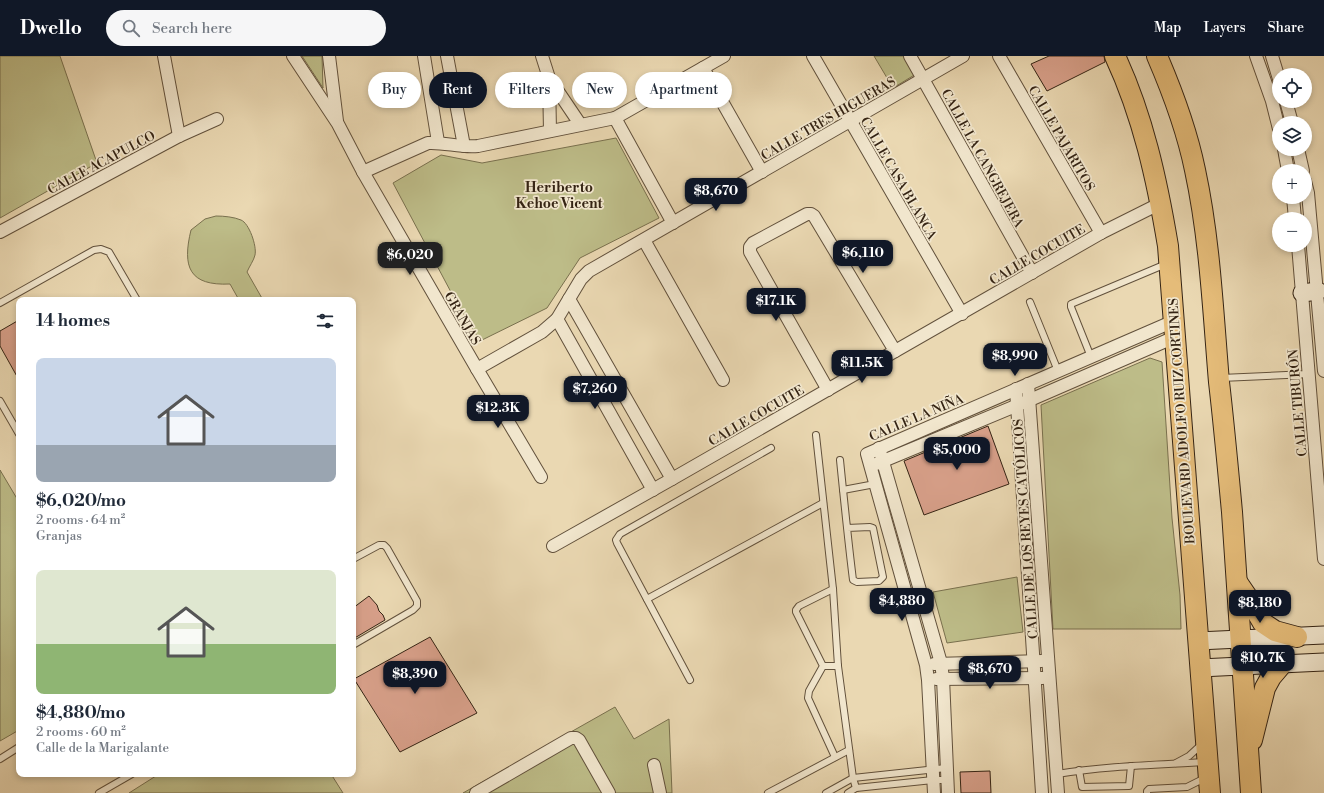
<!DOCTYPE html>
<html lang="en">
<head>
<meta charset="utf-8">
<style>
  :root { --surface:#fff; --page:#f6f6f7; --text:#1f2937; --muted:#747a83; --accent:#111827 }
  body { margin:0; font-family:"Libre Bodoni",serif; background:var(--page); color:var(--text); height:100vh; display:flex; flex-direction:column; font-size:15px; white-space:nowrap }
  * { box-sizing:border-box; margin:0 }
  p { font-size:13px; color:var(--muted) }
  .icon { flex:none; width:22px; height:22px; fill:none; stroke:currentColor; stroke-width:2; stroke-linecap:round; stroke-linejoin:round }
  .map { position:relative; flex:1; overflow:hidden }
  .side { position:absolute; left:16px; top:241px; width:340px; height:480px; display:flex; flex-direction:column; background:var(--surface); border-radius:8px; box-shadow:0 2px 6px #0003 }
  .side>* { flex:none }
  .hud { position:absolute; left:368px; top:16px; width:380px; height:36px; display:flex; gap:8px }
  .fabs { position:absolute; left:1272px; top:12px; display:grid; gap:8px }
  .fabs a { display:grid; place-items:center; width:40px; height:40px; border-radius:50%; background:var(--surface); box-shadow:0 2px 6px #0003; font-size:20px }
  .price { position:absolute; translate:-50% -34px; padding:0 9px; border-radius:8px; background:var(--accent); color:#fff; font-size:13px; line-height:26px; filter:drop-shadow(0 1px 2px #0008) }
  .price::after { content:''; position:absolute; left:50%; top:24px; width:12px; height:9px; margin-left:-6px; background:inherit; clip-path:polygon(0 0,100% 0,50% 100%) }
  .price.selected { background:#222; color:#fff }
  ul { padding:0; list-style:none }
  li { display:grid; align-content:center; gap:8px; height:212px; padding:0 20px }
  li span { display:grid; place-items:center; height:124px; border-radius:8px; color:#555 }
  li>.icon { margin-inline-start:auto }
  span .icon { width:72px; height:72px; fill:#fffc; stroke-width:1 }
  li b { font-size:17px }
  h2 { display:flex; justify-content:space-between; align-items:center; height:48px; padding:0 20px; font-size:17px }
  .pill { padding:0 14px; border-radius:18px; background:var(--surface); box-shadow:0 2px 6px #0003; font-size:14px; line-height:36px }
  .pill.selected { background:var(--accent); color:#fff }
  header { display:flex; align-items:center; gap:24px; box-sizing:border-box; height:56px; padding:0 20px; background:var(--accent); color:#fff }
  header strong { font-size:19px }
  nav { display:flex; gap:22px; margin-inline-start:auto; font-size:14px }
  .search { width:280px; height:36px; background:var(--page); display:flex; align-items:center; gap:10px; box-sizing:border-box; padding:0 14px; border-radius:22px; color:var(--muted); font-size:15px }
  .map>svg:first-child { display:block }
</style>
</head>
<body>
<header>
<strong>Dwello</strong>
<div class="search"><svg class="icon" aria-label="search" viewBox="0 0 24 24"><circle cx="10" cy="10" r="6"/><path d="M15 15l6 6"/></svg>Search here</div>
<nav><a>Map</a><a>Layers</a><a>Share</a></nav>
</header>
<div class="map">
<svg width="1324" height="737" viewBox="0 0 1324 737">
  <rect width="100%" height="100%" fill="#ead8b2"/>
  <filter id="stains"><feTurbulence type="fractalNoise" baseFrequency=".005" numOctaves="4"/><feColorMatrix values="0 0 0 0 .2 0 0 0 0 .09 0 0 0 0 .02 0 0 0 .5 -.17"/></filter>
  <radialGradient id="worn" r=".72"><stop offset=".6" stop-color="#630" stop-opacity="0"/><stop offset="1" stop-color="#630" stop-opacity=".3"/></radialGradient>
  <g fill="#bdbc88" stroke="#79704e">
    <path d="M0,0H60L97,107L0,162Z"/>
    <path d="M302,0H322L323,32Z"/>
    <path d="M874,0H905L916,18L893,32Z"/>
    <path d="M616,82L659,162L580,202L547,252L480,285L452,238L393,127L441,99L482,107Z"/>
    <path d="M216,160C224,160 234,161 241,164C249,167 257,190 255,199C254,204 249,211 247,216L263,244H239L230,228C189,230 182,211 191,174L205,163Z"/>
    <path d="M1150,302L1162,306L1172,462L1180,539L1181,573H1053L1041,349Z"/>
    <path d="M0,414L19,446V674L0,685Z"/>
    <path d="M1017,521L1023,576L947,587L933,536Z"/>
    <path d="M615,651L634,683L669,663L672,737H463Z"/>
    <path d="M159,718H331L343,737H129Z"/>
  </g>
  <g fill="#d8a08a" stroke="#352414">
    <path d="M1049,0H1104L1105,6L1047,35L1031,8Z"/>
    <path d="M19,264V324L0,290V275Z"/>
    <path d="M988,370L1009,428L924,459L904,405Z"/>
    <path d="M369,540L377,549L379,555L383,559L385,564L353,583V552Z"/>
    <path d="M430,581L477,657L400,696L354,623Z"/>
    <path d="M990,715L991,737H961L960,716Z"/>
  </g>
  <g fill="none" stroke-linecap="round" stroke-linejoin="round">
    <defs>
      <g id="lane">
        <path d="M1030,246L1058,315"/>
        <path d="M0,247L94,194L101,193L109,196L137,244"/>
        <path d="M1091,301L1071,251V248L1166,208"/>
        <path d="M1221,322L1308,318"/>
        <path d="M0,345L19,378"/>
        <path d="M816,379L833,533L838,610L853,722L856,732"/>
        <path d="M840,404C844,444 848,484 853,524L857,526L879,525L883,521L873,472L870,471L847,472"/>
        <path d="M843,434L875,428"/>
        <path d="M353,503L379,489H384L387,492L417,545V550L413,554L353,589"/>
        <path d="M833,533L799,550L796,554V556L823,610L809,635L808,642L835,701"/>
        <path d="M647,543L823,447"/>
        <path d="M823,610H838"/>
        <path d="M690,624L617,487L616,484L620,478L771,392"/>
        <path d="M0,703L19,691"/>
        <path d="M1176,707L1189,700L1202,688"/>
        <path d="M1079,714L1082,731L1129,730L1131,710"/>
        <path d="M1057,718C1106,710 1156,709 1206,706"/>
        <path d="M99,737L132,718"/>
        <path d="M768,737L849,694"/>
        <path d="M826,737L853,722L946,712"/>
        <path d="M848,737L856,732L933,724H947"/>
        <path d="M1147,737V735L1149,733L1187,731L1205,722"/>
      </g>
      <g id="street">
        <path d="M164,0L179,80"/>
        <path d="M293,0L338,68L363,116L477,313L541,421"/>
        <path d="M329,0L337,65"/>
        <path d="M424,0L438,86"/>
        <path d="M447,0L464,90"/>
        <path d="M542,0L549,22L550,75"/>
        <path d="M813,0L962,258"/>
        <path d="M910,0L1032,217"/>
        <path d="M999,0L1101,177"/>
        <path d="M1256,0L1272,45L1279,73"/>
        <path d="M1272,0L1279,23"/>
        <path d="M703,12L762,116"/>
        <path d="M549,22L580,68"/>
        <path d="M1286,45L1292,67"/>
        <path d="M615,62L673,167"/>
        <path d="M1284,93L1288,115"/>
        <path d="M1298,93L1303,115"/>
        <path d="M363,116L428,87C445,86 461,92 478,90L615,62L724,0"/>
        <path d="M1305,125L1308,137L1324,315"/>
        <path d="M1293,141L1295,163"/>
        <path d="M0,176L179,80L217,63"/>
        <path d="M644,184L723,324"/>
        <path d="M1298,189L1324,503"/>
        <path d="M569,243L672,423"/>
        <path d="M557,263L653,434"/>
        <path d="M477,313L542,276L557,263L581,223L589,215L963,0"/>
        <path d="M1028,328L1058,737"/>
        <path d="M1016,333L1042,737"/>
        <path d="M828,334L750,196V191L753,187L807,158H811L814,160L895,295"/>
        <path d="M879,392L941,607L943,622L948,737"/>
        <path d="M876,408L1030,344L1175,281"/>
        <path d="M553,490L672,423L1101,177L1161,147"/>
        <path d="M934,608L1042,605"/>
        <path d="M936,623L1043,622"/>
        <path d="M654,709L660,737"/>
        <path d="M476,737L571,682H576L579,684L609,737"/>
        <path d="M934,737L928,624L926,609L867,398L1174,265"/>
      </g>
      <g id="secondary">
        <path d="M1302,237L1318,235"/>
        <path d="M1198,585L1324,579"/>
        <path d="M1200,612L1324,606"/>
      </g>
      <g id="primary">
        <path d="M1115,0C1143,60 1157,124 1168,190L1210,737"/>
        <path d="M1157,0C1173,37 1187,75 1195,114C1210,184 1213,255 1219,326C1224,369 1228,413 1232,456C1239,550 1244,644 1251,737"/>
        <path d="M1237,526L1252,548L1263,567L1275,575L1297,581"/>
        <path d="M1252,684L1265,632L1271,621L1282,608"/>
      </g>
    </defs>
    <use href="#lane" stroke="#62513c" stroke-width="8"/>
    <use href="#street" stroke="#62513c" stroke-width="14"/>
    <use href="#secondary" stroke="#352414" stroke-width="19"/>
    <use href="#primary" stroke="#352414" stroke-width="22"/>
    <use href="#lane" stroke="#f1e6cd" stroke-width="6"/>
    <use href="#street" stroke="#f1e6cd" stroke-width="12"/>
    <use href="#secondary" stroke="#f1e6cd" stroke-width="17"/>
    <use href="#primary" stroke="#e5bc79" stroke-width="20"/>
  </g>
  <g text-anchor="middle" stroke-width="3.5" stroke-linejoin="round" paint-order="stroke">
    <g font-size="13" fill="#352414" stroke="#f1e6cd">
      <text transform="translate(828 62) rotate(-30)" y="5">CALLE TRES HIGUERAS</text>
      <text transform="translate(1062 82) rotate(60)" y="5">CALLE PAJARITOS</text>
      <text transform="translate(983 102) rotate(61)" y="5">CALLE LA CANGREJERA</text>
      <text transform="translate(101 106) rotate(-28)" y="5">CALLE ACAPULCO</text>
      <text transform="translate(899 122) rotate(60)" y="5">CALLE CASA BLANCA</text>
      <text transform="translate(1037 198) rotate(-30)" y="5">CALLE COCUITE</text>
      <text transform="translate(463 262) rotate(60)" y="5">GRANJAS</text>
      <text transform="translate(1297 347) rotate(-95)" y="5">CALLE TIBURÓN</text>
      <text transform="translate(756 359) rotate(-30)" y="5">CALLE COCUITE</text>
      <text transform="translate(916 361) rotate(-23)" y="5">CALLE LA NIÑA</text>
      <text transform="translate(1181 365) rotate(-94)" y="5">BOULEVARD ADOLFO RUIZ CORTINES</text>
      <text transform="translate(1025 473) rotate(-94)" y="5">CALLE DE LOS REYES CATÓLICOS</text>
    </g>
    <g font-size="14" font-weight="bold" fill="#352414" stroke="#f1e6cd">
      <text x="559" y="136">Heriberto<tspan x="559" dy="16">Kehoe Vicent</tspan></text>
    </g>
  </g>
  <rect width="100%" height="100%" filter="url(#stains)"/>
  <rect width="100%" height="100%" fill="url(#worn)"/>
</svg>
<div class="fabs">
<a><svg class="icon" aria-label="locate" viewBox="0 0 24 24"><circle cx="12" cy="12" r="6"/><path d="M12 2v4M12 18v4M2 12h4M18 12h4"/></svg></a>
<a><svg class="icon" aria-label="layers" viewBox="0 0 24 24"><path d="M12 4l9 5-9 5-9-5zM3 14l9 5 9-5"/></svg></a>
<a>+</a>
<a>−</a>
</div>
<b class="price" style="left:716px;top:156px">$8,670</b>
<b class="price" style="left:863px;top:218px">$6,110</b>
<b class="price selected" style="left:410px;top:220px">$6,020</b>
<b class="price" style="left:776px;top:266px">$17.1K</b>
<b class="price" style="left:1015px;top:321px">$8,990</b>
<b class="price" style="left:862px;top:328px">$11.5K</b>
<b class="price" style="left:595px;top:354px">$7,260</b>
<b class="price" style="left:498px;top:373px">$12.3K</b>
<b class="price" style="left:957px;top:415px">$5,000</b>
<b class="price" style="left:902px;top:566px">$4,880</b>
<b class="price" style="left:1260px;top:568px">$8,180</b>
<b class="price" style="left:1263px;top:623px">$10.7K</b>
<b class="price" style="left:990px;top:634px">$8,670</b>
<b class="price" style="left:415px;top:639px">$8,390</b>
<div class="hud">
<a class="pill">Buy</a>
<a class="pill selected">Rent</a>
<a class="pill">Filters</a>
<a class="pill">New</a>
<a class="pill">Apartment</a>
</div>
<section class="side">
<h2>14 homes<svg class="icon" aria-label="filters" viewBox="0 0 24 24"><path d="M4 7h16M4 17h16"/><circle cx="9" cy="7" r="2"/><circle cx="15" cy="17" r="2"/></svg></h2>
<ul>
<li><span style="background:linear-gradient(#c9d6e8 70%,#9aa5b1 0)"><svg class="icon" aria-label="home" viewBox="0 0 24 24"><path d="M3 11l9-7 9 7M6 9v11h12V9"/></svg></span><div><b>$6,020/mo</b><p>2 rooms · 64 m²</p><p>Granjas</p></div></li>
<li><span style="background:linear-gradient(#dfe7d0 60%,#8fb573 0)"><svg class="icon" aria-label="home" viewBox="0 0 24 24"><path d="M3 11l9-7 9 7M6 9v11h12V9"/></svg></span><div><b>$4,880/mo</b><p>2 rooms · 60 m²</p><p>Calle de la Marigalante</p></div></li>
</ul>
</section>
</div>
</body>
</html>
